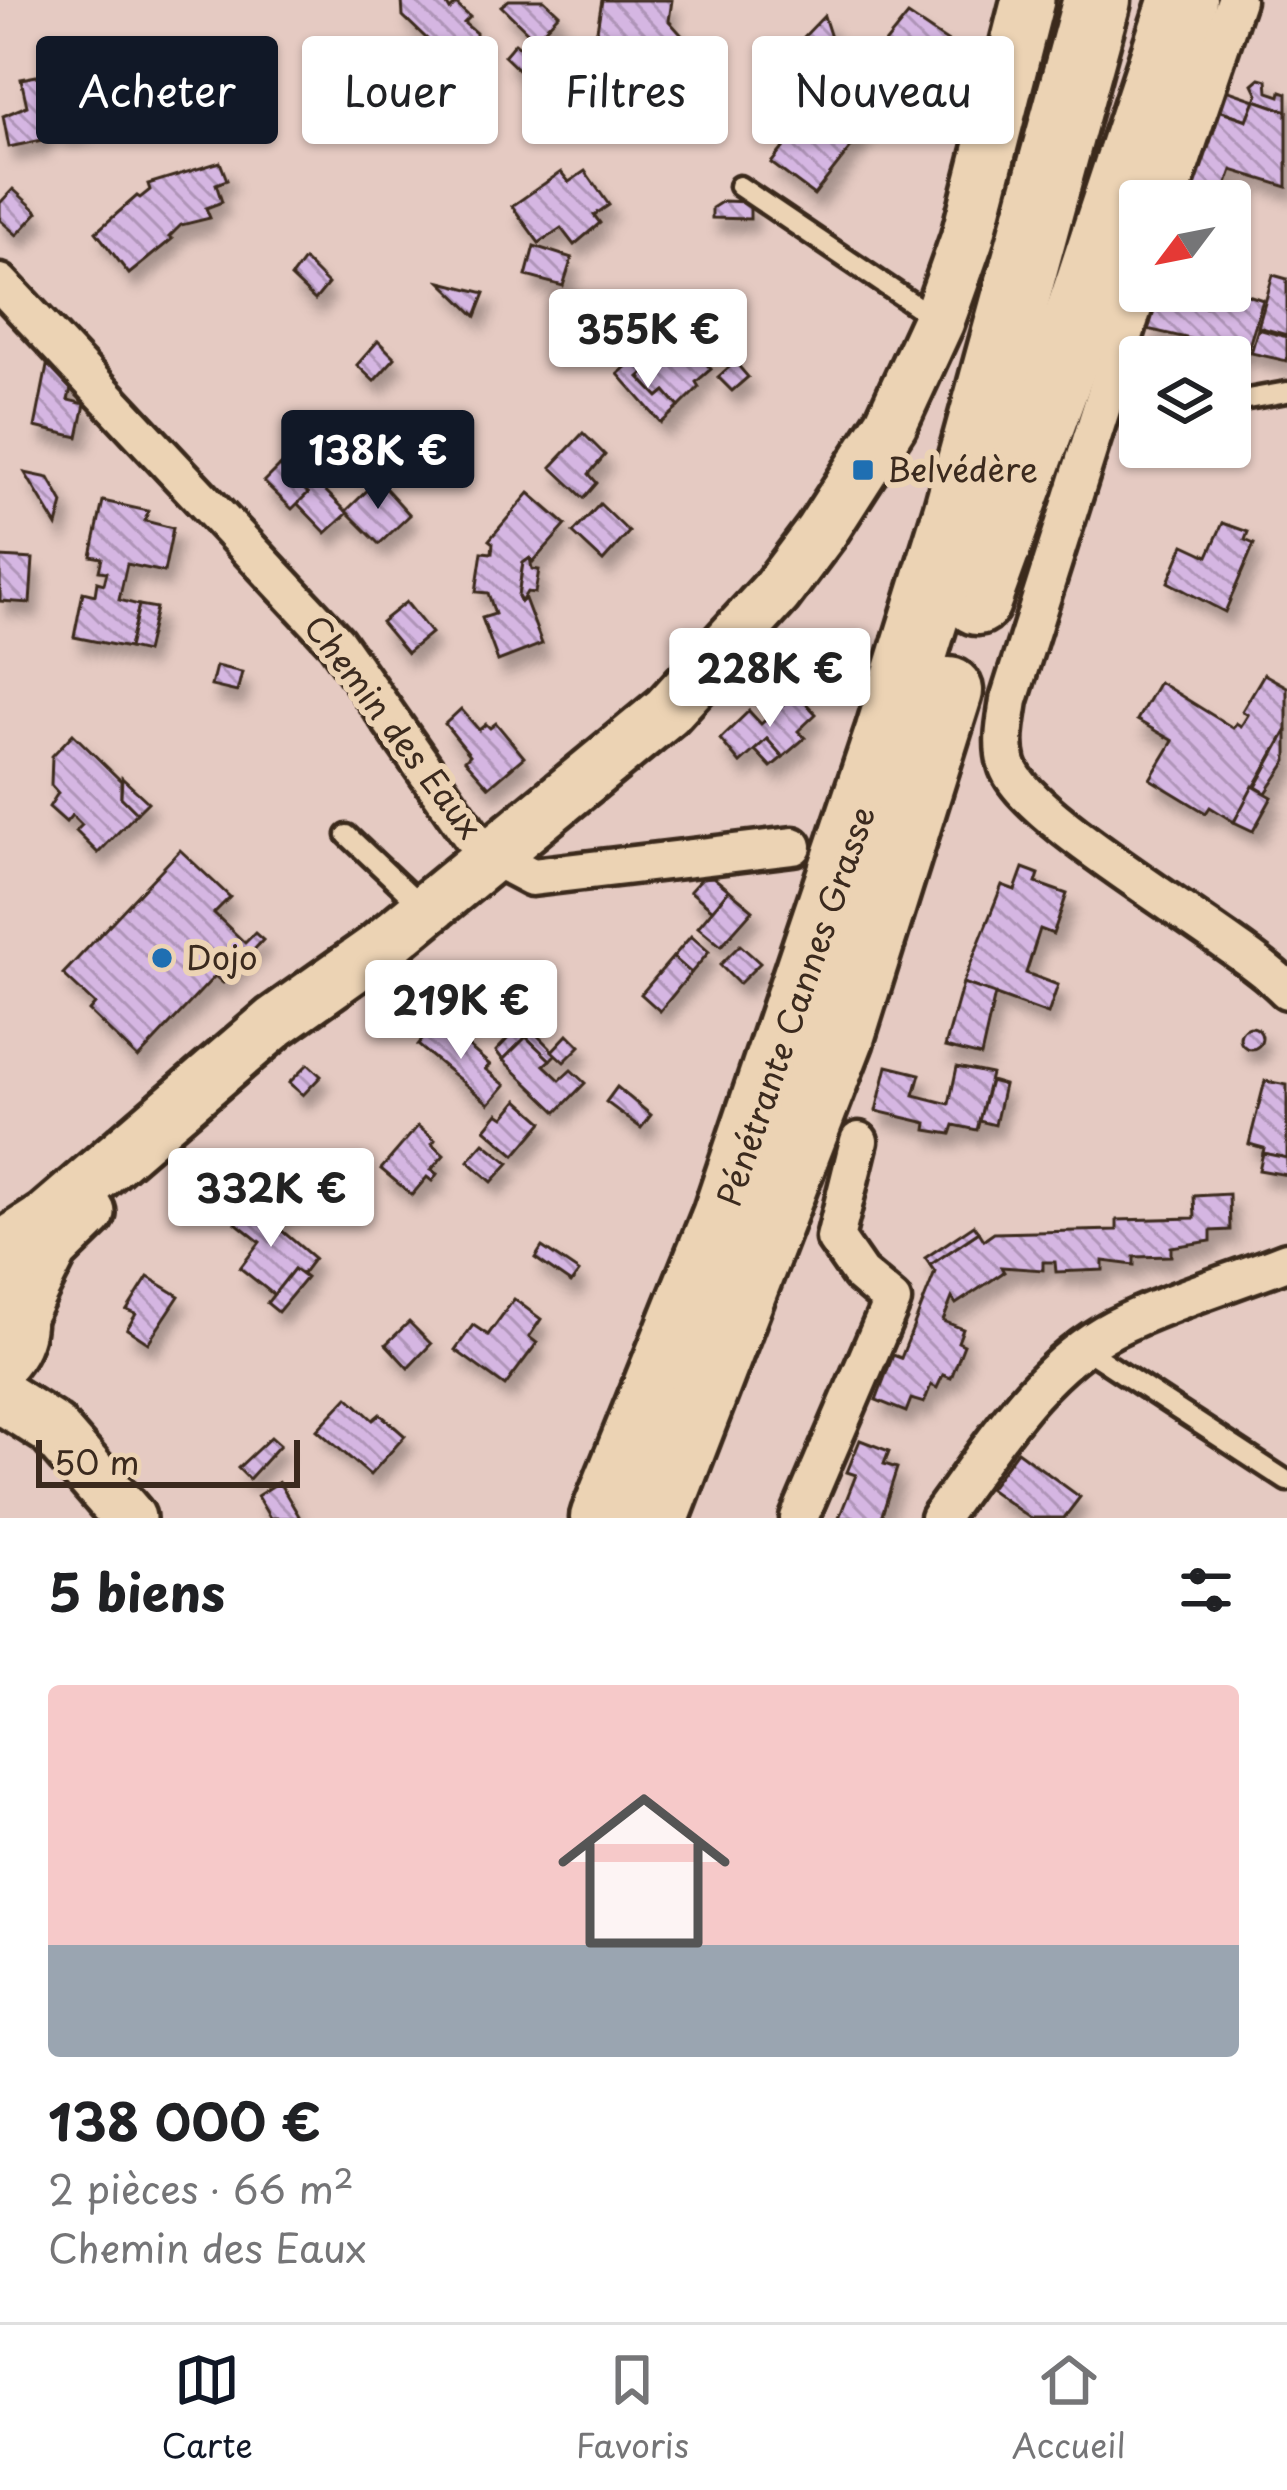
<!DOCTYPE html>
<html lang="fr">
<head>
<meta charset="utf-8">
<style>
  :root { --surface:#fff; --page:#f2f2f2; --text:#202124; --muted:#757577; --line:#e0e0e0; --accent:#111827 }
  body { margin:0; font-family:"Playpen Sans",sans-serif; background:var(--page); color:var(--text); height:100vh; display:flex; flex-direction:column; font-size:45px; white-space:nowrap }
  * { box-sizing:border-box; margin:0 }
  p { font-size:39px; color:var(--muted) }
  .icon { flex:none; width:66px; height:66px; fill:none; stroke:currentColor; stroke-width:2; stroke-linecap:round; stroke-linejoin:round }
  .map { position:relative; height:1518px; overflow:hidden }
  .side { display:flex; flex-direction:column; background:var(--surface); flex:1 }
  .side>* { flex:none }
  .top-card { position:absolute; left:36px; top:36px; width:1215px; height:108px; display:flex; gap:24px }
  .needle { width:78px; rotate:238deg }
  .fabs { position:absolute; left:1119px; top:180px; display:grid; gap:24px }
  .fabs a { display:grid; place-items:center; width:132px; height:132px; border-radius:12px; background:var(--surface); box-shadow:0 3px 9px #0004; font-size:60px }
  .scale { position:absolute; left:36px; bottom:30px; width:264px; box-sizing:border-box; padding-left:12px; border:6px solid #3b2a1e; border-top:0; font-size:33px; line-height:42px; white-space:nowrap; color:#3b2a1e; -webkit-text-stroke:9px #ecd3b4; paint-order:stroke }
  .price { position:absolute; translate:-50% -102px; padding:0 27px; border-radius:12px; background:#fff; color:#222; font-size:39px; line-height:78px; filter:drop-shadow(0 3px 6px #0008) }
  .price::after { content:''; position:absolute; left:50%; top:72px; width:36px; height:27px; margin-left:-18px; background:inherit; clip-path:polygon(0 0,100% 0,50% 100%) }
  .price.on { background:var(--accent); color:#fff }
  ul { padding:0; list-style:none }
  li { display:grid; align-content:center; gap:24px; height:636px; padding:0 48px }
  li span { display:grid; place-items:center; height:372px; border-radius:12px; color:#555 }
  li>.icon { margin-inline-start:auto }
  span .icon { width:216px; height:216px; fill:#fffc; stroke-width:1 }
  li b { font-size:51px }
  h2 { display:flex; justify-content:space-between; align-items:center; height:144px; padding:0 48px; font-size:51px }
  .tag { padding:0 42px; border-radius:12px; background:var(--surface); box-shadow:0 3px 9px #0004; font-size:42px; line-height:108px }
  .tag.on { background:var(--accent); color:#fff }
  .tab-bar { display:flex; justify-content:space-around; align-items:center; height:168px; border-top:3px solid var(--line); background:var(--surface); font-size:33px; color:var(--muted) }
  .tab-bar a { display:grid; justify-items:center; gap:6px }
  .tab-bar .on { color:var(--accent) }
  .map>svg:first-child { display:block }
</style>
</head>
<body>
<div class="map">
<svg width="1287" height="1518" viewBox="0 0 1287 1518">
  <defs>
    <pattern id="building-back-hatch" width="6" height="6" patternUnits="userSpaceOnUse" patternTransform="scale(3)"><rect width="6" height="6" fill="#d5b6e2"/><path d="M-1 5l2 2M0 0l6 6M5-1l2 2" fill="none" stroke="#ae94b7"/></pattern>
    <filter id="shadow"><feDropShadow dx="7" dy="13" stdDeviation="6" flood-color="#0004"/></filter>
  </defs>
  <rect width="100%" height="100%" fill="#e5cac2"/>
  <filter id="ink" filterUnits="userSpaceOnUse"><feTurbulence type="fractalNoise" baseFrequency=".00833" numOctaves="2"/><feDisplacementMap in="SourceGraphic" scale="24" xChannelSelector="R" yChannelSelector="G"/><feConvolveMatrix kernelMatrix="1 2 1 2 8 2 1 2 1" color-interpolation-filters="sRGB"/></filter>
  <g filter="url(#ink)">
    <g fill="url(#building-back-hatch)" stroke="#3b2a1e" stroke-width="3" filter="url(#shadow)">
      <path d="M402,0H444L450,10L456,4L470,17L464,23L476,33V41L465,54L455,45L445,56L403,16Z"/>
      <path d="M509,0H544L559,14L535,39L501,6Z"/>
      <path d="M602,0H672L669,21L687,41L638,88L606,52L602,56L587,39L597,30Z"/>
      <path d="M908,15L962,51L931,91L878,52Z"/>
      <path d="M824,16L832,41L819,58L798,43Z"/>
      <path d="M515,43L536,61L524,75L504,56Z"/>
      <path d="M52,73L53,78L72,74L79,110L58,114L60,124L40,129L42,140L9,147L3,116L27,106L21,79Z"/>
      <path d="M1260,78L1267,80L1268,92L1280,96L1281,91L1287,93V111L1255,100L1258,94L1253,84Z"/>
      <path d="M1223,89L1255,100L1247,120L1216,109Z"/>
      <path d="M822,100L863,132L814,195L771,163Z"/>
      <path d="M1255,100L1287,111V187L1232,170L1221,201H1190L1216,109L1247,120Z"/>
      <path d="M79,110L83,127L62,131L58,114Z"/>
      <path d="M220,162L227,180L216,184L222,202L206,208L210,218L181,225L169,237L172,239L129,274L96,232L137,196L140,198L150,190L148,184Z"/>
      <path d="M585,171L609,205L594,215L600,223L574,245L561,228L539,243L512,206L561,172L569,182Z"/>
      <path d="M13,189L38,212L17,235L0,220V203Z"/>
      <path d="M723,201L750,202V219L712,218V208Z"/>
      <path d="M534,246L572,258L563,286L526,276Z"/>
      <path d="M304,260L328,284L315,300L291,277Z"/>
      <path d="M1273,275L1287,279V335L1258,327Z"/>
      <path d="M441,282L485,293L476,316Z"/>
      <path d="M1230,289L1263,300L1247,352L1147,329L1159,293L1205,307L1210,291Z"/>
      <path d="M676,295L691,311L683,318L698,334L688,343L711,369L696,382L699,387L679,407L665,391L658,397L639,377L648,369L626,346L630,337L645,331L641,326Z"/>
      <path d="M1258,329L1287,337V361L1251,353Z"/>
      <path d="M378,341L395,358L374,381L357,365Z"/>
      <path d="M637,357L648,369L639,377L658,397L665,391L679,407L661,423L618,374Z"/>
      <path d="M735,362L748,377L732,391L718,377Z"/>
      <path d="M47,366L75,373L68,400L85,404L78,437L35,427Z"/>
      <path d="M583,433L605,455L589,474L597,483L584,498L551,467Z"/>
      <path d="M290,456L348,513L326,533L297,503L308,493L280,466Z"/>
      <path d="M280,466L308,493L292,509L264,482Z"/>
      <path d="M25,473L49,478L63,503L57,526Z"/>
      <path d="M378,480L410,515L379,544L346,511Z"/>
      <path d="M529,493L566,525L533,562L530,558L523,563L518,596L521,602L525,599L542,644L498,661L482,618L495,614L488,593L476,592L482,552L492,553L493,543L489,540Z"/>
      <path d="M103,501L148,511L145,521L173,528L164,572L127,564L119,600L139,605L129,648L74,637L83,592L95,595L97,582L104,584L107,572L99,571L102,558L91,556Z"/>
      <path d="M600,504L629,532L603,561L573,533Z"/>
      <path d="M1223,523L1248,532L1245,540L1254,544L1225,612L1168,582L1184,545L1208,556Z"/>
      <path d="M0,557L33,559L30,603L0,601Z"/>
      <path d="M530,558L532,569L539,570L535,593L527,592L521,602L518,596L523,563Z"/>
      <path d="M406,602L431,633L407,653L381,622Z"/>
      <path d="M139,605L156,608L146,652L129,648Z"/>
      <path d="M216,666L242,672L237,692L211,686Z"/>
      <path d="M1264,674L1287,687V730L1234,822L1210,807L1206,813L1150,779L1173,741L1137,720L1159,682L1233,728L1236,723L1241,726L1248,715L1242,711Z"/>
      <path d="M796,693L816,714L798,731L805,738L783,757L767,739L740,763L720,739L749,711L761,724Z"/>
      <path d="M461,709L479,730L486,724L490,728L496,723L524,757L489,787L465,760L470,755L445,724Z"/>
      <path d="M1287,730V761L1266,793L1256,787Z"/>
      <path d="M73,734L121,781V797L137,813L98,853L76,831L82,825L72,815L66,822L49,807L58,793L51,785L52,756Z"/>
      <path d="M767,739L783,757L771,767L755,750Z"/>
      <path d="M122,778L148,802L137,813L121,797Z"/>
      <path d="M1253,786L1272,797L1253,831L1234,822Z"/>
      <path d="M180,850L230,897L214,913L245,943L255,933L263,940L223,983L215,976L138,1058L89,1011L95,1004L63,974Z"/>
      <path d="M1023,868L1039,874L1036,883L1067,894L1053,934L1040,929L1026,973L1058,985L1048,1014L963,983L1002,885L1015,890Z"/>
      <path d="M713,877L729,890L713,910L690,891L702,878Z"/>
      <path d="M729,890L753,910L721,946L698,927Z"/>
      <path d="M691,936L709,952L691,973L673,957Z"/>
      <path d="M740,945L760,963L739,984L720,965Z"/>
      <path d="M673,957L691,973L660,1011L641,994Z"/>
      <path d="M963,983L995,994L981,1056L945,1047Z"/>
      <path d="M438,1020L490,1065L485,1069L505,1085L489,1104L418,1045Z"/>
      <circle cx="1251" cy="1038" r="11"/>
      <path d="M531,1029L556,1054L550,1060L526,1037L503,1060L496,1051L516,1030Z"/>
      <path d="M568,1034L580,1046L564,1062L552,1051Z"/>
      <path d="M526,1037L550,1060L544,1065L560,1080L571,1070L585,1083L557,1112L503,1060Z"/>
      <path d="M308,1064L321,1076L303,1095L289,1083Z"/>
      <path d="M887,1066L920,1074L914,1095L949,1104L957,1067L991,1074L977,1130L954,1125L951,1134L926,1130L927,1123L876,1111Z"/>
      <path d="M990,1081L1004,1085L995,1125L979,1121Z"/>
      <path d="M1265,1081L1287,1085V1158L1263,1153L1264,1148L1249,1144Z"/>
      <path d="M617,1087L651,1115L641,1128L606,1102Z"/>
      <path d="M518,1100L543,1122L515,1155L485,1129L498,1113L504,1117Z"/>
      <path d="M418,1126L435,1140L432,1144L444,1155L431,1170L437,1174L432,1181L427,1177L412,1195L381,1169Z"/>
      <path d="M484,1143L509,1163L492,1182L468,1161Z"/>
      <path d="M1263,1153L1287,1158V1175L1259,1170Z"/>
      <path d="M273,1187L292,1202L282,1214L263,1199Z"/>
      <path d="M1229,1194L1230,1230L1211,1231V1241L1171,1247V1256L1134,1257V1265L1103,1261V1270L1056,1272L1055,1262H1043V1270L1001,1267L1004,1272L956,1304L952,1298L943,1321L963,1329L958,1342L964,1345L951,1378L943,1375L937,1388L931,1385L924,1403L911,1399L906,1412L876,1400L893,1355L901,1358L935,1272L930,1265L979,1232L984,1240L994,1233L1117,1230V1220L1195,1218L1194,1196Z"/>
      <path d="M253,1200L278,1220L275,1225L314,1258L302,1274L294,1269L274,1295L240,1268L260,1242L236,1223Z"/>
      <path d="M974,1225L979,1232L930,1265L925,1258Z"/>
      <path d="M542,1247L579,1272L571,1283L535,1258Z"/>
      <path d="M294,1269L306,1278L278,1312L267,1303Z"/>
      <path d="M148,1277L179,1296L148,1343L127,1329L136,1314L127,1310Z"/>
      <path d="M514,1299L541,1319L529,1337L537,1343L505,1386L455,1350L473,1325L488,1335Z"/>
      <path d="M409,1322L431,1344L408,1368L386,1344Z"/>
      <path d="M348,1397L373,1420L380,1414L405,1436L370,1475L317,1430Z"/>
      <path d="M271,1437L280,1445L249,1479L238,1468Z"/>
      <path d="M860,1440L889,1451L884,1464L897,1468L881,1518H839L856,1475L847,1472Z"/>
      <path d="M1017,1451L1080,1497L1064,1518H1030L989,1489Z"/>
      <path d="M279,1482L299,1516L297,1518H270L257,1496Z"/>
    </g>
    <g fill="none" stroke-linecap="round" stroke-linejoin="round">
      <defs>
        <g id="lane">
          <path d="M739,186L934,318"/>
          <path d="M1230,397L1242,400L1287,392"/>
          <path d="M347,835L423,907"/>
          <path d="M1085,1349L1287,1481"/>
        </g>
        <g id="street">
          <path d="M1168,201L1236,0"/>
          <path d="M0,283L336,642L471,836L492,856L532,877L793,846"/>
          <path d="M1140,286L1009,700C1006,721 1001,743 1007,764C1022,820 1235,936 1287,990"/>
          <path d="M799,1518L892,1301L860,1274L835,1238L859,1141"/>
          <path d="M939,1518C989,1451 1037,1368 1114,1328C1164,1303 1233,1282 1287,1261"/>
        </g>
        <g id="secondary">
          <path d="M0,1249L47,1218L275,1022L377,950L667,711L776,592L821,532L891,423L938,321L967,239L1028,0"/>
          <path d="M20,1313L52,1249L89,1213"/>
          <path d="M0,1363C23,1338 24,1311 7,1282"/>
          <path d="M0,1396L52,1429L129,1518"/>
        </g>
        <g id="highway">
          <path d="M977,601L1062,366L1183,0"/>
          <path d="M604,1518L726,1216L889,733L957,513L1097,0"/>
          <path d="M655,1518L840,1038L949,691"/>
        </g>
      </defs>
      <use href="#lane" stroke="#3b2a1e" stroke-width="27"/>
      <use href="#street" stroke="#3b2a1e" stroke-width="45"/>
      <use href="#secondary" stroke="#3b2a1e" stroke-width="60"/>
      <use href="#highway" stroke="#3b2a1e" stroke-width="75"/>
      <use href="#lane" stroke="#ecd3b4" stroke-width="18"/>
      <use href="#street" stroke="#ecd3b4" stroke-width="36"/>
      <use href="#secondary" stroke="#ecd3b4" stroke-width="51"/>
      <use href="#highway" stroke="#ecd3b4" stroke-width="66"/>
    </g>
  </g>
  <g fill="#1f6fb2" stroke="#ecd3b4" stroke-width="4.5">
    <rect x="851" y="458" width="24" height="24" rx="6"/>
    <circle cx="162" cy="958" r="12"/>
  </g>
  <g text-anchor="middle" stroke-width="12" stroke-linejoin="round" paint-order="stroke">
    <g font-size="33" fill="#3b2a1e" stroke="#ecd3b4" text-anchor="start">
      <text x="887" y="482">Belvédère</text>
      <text x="186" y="970">Dojo</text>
    </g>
    <g font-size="33" fill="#3b2a1e" stroke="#ecd3b4">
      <text transform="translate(393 727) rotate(53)" y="12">Chemin des Eaux</text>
      <text transform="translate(796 1006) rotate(-71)" y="12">Pénétrante Cannes Grasse</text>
    </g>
  </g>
</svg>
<div class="fabs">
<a><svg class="needle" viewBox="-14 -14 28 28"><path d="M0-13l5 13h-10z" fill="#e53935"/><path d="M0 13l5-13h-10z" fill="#757577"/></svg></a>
<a><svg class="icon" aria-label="layers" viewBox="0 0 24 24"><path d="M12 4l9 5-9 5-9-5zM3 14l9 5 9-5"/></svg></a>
</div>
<div class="scale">50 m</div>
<b class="price" style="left:648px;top:391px">355K €</b>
<b class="price on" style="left:378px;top:512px">138K €</b>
<b class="price" style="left:770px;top:730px">228K €</b>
<b class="price" style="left:461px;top:1062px">219K €</b>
<b class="price" style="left:271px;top:1250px">332K €</b>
<div class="top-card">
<a class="tag on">Acheter</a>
<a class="tag">Louer</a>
<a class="tag">Filtres</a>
<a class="tag">Nouveau</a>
</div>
</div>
<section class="side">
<h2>5 biens<svg class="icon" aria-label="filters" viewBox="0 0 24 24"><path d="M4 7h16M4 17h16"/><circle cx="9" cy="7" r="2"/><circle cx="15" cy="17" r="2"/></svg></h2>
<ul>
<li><span style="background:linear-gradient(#f6c9c9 70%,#9aa5b1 0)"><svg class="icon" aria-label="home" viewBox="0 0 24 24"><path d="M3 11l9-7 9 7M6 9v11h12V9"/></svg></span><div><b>138 000 €</b><p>2 pièces · 66 m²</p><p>Chemin des Eaux</p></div></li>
</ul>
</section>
<nav class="tab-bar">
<a class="on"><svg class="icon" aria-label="map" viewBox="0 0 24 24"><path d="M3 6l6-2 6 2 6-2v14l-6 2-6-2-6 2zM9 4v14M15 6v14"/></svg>Carte</a>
<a><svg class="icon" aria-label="saved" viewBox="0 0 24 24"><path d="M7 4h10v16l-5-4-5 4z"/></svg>Favoris</a>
<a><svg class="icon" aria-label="home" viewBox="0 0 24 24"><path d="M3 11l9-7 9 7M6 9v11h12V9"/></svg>Accueil</a>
</nav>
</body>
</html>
